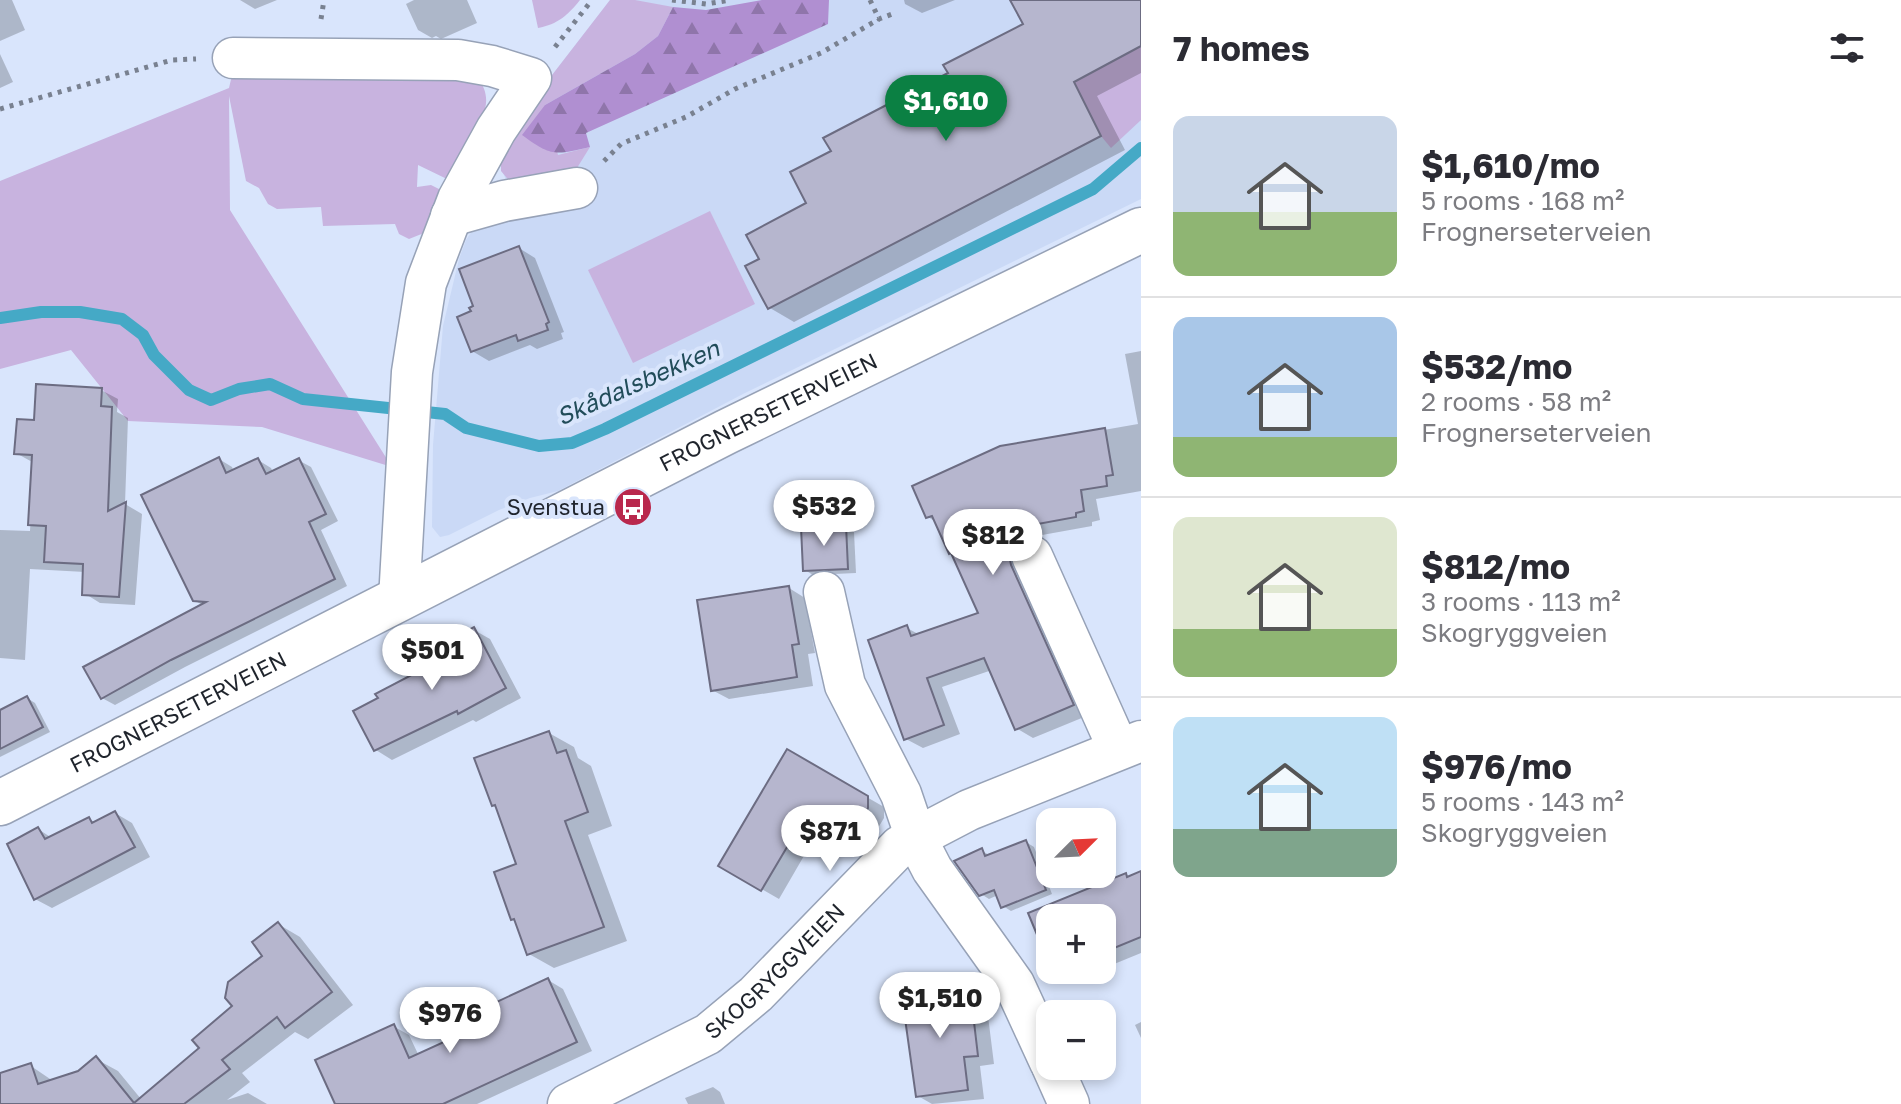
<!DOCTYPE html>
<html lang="en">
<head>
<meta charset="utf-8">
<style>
  :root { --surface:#fff; --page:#f2f2f3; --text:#2b2b33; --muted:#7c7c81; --line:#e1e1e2; --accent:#0b8043 }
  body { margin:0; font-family:"Golos Text",sans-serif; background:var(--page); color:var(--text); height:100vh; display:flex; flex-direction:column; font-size:30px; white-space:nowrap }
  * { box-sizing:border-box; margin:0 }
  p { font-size:26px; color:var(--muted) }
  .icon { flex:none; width:44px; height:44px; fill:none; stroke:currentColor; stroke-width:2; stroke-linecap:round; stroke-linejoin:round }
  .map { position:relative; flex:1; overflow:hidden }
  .side { display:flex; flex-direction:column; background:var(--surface); width:760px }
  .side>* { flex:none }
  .needle { width:52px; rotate:66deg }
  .tools { position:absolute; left:1036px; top:808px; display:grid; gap:16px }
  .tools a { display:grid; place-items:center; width:80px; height:80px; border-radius:16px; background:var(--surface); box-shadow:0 4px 12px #0003; font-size:40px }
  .price { position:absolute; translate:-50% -68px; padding:0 18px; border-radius:28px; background:#fff; color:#222; font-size:26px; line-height:52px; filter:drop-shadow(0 2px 4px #0008) }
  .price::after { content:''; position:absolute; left:50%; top:48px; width:24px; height:18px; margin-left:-12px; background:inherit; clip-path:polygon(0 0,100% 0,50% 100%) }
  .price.current { background:var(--accent); color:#fff }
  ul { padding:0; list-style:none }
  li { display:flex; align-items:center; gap:24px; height:200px; padding:0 32px }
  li+li { border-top:2px solid var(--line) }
  li span { display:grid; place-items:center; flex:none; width:224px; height:160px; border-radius:16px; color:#555 }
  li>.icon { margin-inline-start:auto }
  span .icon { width:96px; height:96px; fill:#fffc; stroke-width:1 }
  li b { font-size:34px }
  h2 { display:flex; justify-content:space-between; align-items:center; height:96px; padding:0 32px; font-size:34px }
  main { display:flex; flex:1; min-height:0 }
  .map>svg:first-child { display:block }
</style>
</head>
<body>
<main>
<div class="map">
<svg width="1141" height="1104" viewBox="0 0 1141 1104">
  <defs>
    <pattern id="forest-firs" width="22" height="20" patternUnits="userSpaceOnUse" patternTransform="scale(2)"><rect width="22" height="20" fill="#b08fd1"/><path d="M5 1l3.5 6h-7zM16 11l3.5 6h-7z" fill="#8f75aa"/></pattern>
  </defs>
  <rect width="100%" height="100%" fill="#d9e5fc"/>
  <path fill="#cad9f6" d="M610,0H1141V199L743,394L558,491L530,498L499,510L449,535L440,537L432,527L433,445L443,326L459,259L466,240L506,180L500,165L549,79Z"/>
  <g fill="#c8b3df">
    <path d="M532,0H580C567,16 558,24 538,28Z"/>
    <path d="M610,0H635L673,7L658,36L635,54L545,105L558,155L590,147L577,168L564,174L511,183L501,171V157L549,79Z"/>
    <path d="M1141,46V120L1111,148L1101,136L1074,82Z"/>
    <path d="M233,71L478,78C485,88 488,97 485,109L449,180L418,165L417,187L431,185L443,191L424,233L409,239L399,234L395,224L323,226L321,207L277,209L268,204L259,188L246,181L229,96L230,210L392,467L262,427L128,421L71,350L0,369V181L229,88Z"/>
    <path d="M710,211L755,304L633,363L588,270Z"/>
  </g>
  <path fill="url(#forest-firs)" d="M762,0H829L828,24L586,133L590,147C555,155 552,157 522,135L545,105L635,54L658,36L673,7L706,10Z"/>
  <g fill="#0003">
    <path d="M0,0H12L25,30L0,41Z"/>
    <path d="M240,0H277L255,9Z"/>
    <path d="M414,0H467L477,23L441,39L436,36L432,38L418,30L406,4Z"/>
    <path d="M904,0H955L922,13L905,4Z"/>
    <path d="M1055,0H1141V73L1097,96L1125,150L794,322L770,308L761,260L809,204L833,152L1026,25Z"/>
    <path d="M0,54L13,82L0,88Z"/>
    <path d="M519,248L535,258L564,332L561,333L563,339L537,349L530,345L489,361L472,351L474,313Z"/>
    <path d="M1141,351V491L1096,499L1100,520L1092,522V526L1020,539L1089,715L1033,738L1016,728L992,670L942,687L960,734L923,748L906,739L907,628L920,635L980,614L936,522L928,517L1000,448L1138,424L1125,354Z"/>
    <path d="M101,390L118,399L117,412L128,418L125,504L142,514L135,605L100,603L84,593L85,572L30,569L25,660L0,658V530L30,531L34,463L16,453L36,422Z"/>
    <path d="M219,459L232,467L234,472L258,460L271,468L273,472L298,460L311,467L338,521L321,530L347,586L185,667L115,705L102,698L204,606L194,600Z"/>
    <path d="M846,527L854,532L856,573L813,575L805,570Z"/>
    <path d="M789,588L805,598L815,653L808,654L813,686L729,699L712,690Z"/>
    <path d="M474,630L490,639L521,698L476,722L473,720L392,760L376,750Z"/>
    <path d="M27,698L35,703L50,732L0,757V710Z"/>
    <path d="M549,733L574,747L578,758L591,766L612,826L588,835L627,941L554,968L529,954L517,921L512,919L518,866L498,807L494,805Z"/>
    <path d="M787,751L884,807V818L866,848L823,823L779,899L721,866Z"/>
    <path d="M115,813L132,823L150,857L52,908L35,899L38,829L52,838L89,819L96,823Z"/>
    <path d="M1026,842L1034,847L1052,894L1011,911L1003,906L998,895L989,899L981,894L982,851L991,856Z"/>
    <path d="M1141,873V953L1102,969V918H1050V960L1031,914L1126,876L1129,878Z"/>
    <path d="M278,924L300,937L353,1005L308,1039L295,1032L242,1073L250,1082L227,1100L248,1093L267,1104H0V1075L31,1066L53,1081L79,1073L96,1059L118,1071L141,1099L202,1048L235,1006L265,956Z"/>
    <path d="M1054,970H1099L1071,981Z"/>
    <path d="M548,980L563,989L592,1051L477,1104H338L393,1026L409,1035L419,1056L482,1027Z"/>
    <path d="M970,990L986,1000L994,1064L980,1066L984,1099L932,1104L918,1096Z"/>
    <path d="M1141,1022V1038L1135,1025Z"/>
    <path d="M713,1087L720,1092L725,1104H688L685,1098Z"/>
  </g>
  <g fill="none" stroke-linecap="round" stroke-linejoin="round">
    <path stroke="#45a9c6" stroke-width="12" d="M0,318L41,312H80L122,319L143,335L154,355L189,390L211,400L239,389L270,384L303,399L445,414L466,428L539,446L572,443L605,429L1093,189L1141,148"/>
  </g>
  <g fill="#b6b6ce" stroke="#6c6c82" stroke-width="2">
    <path d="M1010,0H1141V46L1074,82L1101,136L768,309L745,266L759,259L746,235L806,203L790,172L831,151L823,138L948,73L943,65L1023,24Z"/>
    <path d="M519,246L549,322L546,324L548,330L518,341L516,335L471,352L457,317L471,311L469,308L473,306L459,269Z"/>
    <path d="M36,384L102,388L101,406L112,407L108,511L126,502L119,597L82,595L83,564L44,562L46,526L28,525L32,455L14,454L17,419L34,420Z"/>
    <path d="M1105,428L1113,475L1106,476L1107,486L1081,490L1084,511L1076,513V517L1005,530L1012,546L1009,554L1011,565L1074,705L1015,730L984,658L927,678L944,725L904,740L868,640L907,625L911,636L978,613L951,553L949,554L932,516L926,518L912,486L1000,446Z"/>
    <path d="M219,457L226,473L258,458L266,474L299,458L326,514L309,522L335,579L171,660L101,699L83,667L206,602L193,601L141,495Z"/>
    <path d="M846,525L848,569L803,571L801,527Z"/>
    <path d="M789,586L799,644L792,645L797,677L711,691L697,600Z"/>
    <path d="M474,627L506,688L458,714L457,711L374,751L353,711L378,698L375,694L446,657L440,645Z"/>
    <path d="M27,696L43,727L0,749V710Z"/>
    <path d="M549,731L557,753L566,750L588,812L565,821L604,927L527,955L514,919L511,920L494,872L516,864L495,805L492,806L474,758Z"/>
    <path d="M787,749L868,796V808L849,840L806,815L761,891L718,866Z"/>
    <path d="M115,811L135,847L34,900L7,844L38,827L45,839L89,817L92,823Z"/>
    <path d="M1026,840L1046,890L1001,908L994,890L979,896L954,861L982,848L985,856Z"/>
    <path d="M1141,871V937L1102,953V918H1050V966L1028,913L1126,873L1127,877Z"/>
    <path d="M278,922L332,992L285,1028L277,1017L222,1060L230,1069L184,1104H0V1073L31,1063L38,1084L78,1071L96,1056L134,1103L199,1048L192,1040L232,1006L225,998L228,982L262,956L252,942Z"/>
    <path d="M548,978L577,1042L443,1104H335L315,1060L394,1024L409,1058L479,1026L473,1013Z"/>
    <path d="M970,988L978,1056L964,1057L968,1090L916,1097L902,997Z"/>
  </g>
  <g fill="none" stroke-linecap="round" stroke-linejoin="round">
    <defs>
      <g id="minor">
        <path d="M233,58L458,60L492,66L531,78L496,130L458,199L426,283L412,372L399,600"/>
        <path d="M451,216L504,201L577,188"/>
        <path d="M1032,556L1118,748"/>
        <path d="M824,592L845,685L901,794L916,838L932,869L1014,984L1050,1062"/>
        <path d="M1052,1066L1069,1104"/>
        <path id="s1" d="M568,1104L708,1034L756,994L900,846L969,810L1141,741"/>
      </g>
      <g id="major">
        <path id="s2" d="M0,803L726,432L1141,230"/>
      </g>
    </defs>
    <use href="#minor" stroke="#97a2b7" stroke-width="43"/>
    <use href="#major" stroke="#97a2b7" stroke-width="47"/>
    <g stroke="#798190" stroke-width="5" stroke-dasharray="4 6" stroke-linecap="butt">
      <path d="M672,0L706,4L731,0"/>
      <path d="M870,0L879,19L895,13"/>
      <path d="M321,19L324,0"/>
      <path d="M555,47L592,0"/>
      <path d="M0,109L172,60L196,59"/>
      <path d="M604,161L621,144L686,117L735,89L821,53L879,19"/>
    </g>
    <use href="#minor" stroke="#fff" stroke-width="40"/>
    <use href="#major" stroke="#fff" stroke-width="44"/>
  </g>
  <defs>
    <symbol id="bus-disc" viewBox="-11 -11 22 22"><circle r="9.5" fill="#b9284d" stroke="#d9e5fc"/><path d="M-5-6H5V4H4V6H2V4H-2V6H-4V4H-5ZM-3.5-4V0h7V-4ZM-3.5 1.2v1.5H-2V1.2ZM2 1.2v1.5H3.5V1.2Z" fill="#fff"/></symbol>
  </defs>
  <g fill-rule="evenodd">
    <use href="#bus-disc" x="611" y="485" width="44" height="44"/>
  </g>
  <g text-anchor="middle" stroke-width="8" stroke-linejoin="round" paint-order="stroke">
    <g font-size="22" fill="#1f242c" stroke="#d9e5fc">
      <text dy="8" stroke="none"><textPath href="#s2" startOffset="862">FROGNERSETERVEIEN</textPath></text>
      <text dy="8" stroke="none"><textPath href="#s2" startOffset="200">FROGNERSETERVEIEN</textPath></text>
      <text dy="8" stroke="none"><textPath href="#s1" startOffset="248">SKOGRYGGVEIEN</textPath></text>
    </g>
    <g font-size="22" fill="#1f242c" stroke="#d9e5fc" text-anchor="end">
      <text x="605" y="515">Svenstua</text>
    </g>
    <g font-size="24" font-style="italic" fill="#214c59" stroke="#d9e5fc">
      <text transform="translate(638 383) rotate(-24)" y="8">Skådalsbekken</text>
    </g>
  </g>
</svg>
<div class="tools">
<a><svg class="needle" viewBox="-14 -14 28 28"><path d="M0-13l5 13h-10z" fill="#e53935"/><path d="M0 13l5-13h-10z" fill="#7c7c81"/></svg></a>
<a>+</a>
<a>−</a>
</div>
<b class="price current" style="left:946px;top:143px">$1,610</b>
<b class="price" style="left:824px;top:548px">$532</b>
<b class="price" style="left:993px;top:577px">$812</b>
<b class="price" style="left:432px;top:692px">$501</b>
<b class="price" style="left:830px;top:873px">$871</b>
<b class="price" style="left:940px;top:1040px">$1,510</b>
<b class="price" style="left:450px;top:1055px">$976</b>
</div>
<section class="side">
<h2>7 homes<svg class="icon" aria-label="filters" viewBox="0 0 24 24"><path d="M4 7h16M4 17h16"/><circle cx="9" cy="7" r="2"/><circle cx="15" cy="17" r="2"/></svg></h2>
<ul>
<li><span style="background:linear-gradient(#c9d6e8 60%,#8fb573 0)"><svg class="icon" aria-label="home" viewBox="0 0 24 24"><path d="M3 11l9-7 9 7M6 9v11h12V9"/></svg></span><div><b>$1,610/mo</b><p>5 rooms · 168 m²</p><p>Frognerseterveien</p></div></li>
<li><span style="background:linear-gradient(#a9c7e8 75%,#8fb573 0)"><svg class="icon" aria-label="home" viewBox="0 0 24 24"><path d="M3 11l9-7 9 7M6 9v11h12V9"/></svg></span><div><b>$532/mo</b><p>2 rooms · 58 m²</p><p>Frognerseterveien</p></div></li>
<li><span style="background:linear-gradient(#dfe7d0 70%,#8fb573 0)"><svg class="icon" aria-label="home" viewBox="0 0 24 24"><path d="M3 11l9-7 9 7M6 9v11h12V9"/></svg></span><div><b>$812/mo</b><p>3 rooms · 113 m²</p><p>Skogryggveien</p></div></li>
<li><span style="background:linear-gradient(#bfe0f5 70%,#7fa58c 0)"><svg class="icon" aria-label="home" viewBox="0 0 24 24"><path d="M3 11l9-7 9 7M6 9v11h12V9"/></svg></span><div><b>$976/mo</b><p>5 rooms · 143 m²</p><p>Skogryggveien</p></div></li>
</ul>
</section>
</main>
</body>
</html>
